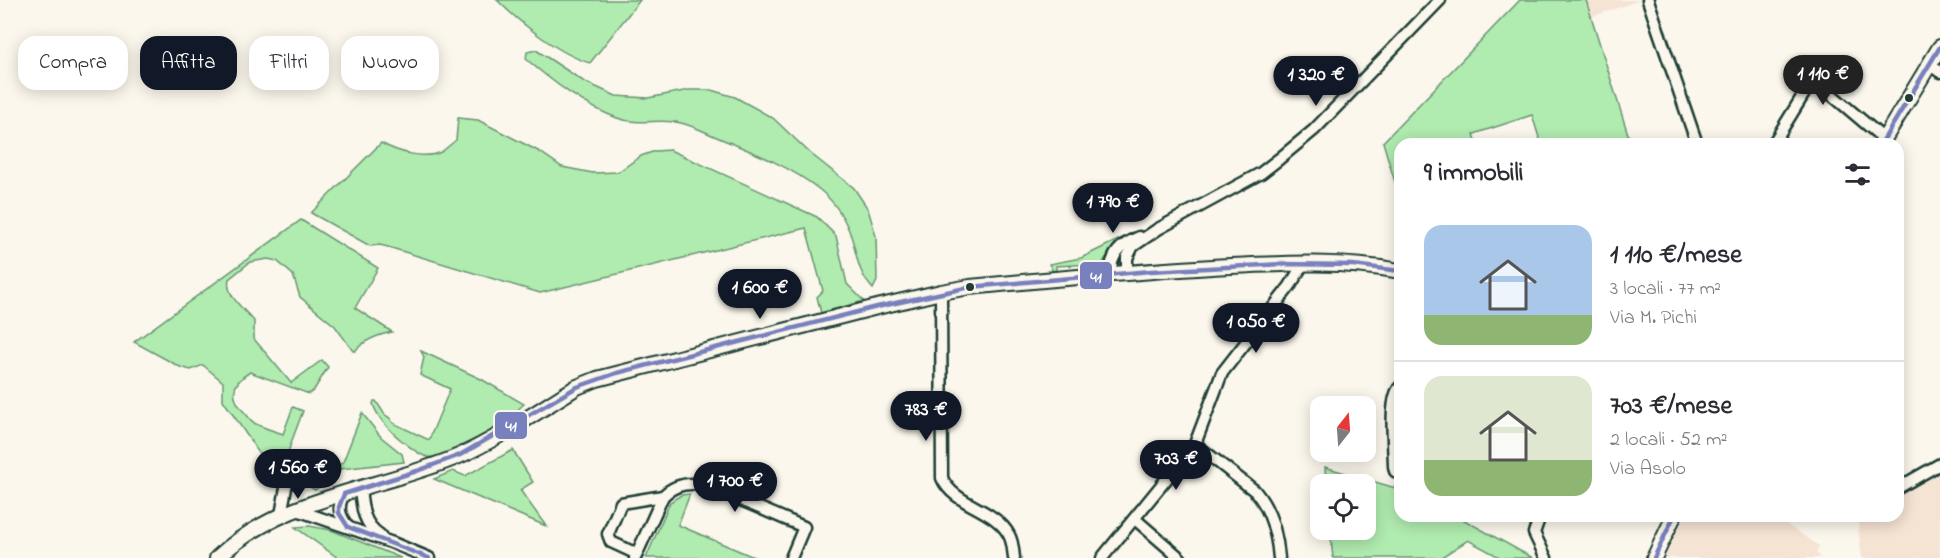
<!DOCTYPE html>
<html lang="it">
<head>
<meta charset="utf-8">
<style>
  :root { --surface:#fff; --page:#f2f2f3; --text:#2b2b33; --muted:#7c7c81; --line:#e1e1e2; --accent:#111827 }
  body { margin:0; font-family:"Indie Flower",sans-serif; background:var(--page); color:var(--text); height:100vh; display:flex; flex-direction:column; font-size:22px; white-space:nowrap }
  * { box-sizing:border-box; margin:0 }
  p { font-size:20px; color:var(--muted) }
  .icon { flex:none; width:33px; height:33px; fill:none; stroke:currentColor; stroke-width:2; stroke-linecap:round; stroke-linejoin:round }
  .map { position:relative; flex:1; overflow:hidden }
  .sheet { position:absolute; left:1394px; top:138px; width:510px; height:384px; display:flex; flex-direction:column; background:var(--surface); border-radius:18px; box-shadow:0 3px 15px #0003 }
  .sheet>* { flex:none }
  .top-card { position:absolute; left:18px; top:36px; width:570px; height:54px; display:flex; gap:12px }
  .needle { width:39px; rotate:17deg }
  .buttons { position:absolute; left:1310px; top:396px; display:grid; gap:12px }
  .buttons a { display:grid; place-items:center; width:66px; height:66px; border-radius:12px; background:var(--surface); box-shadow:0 3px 15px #0003; font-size:30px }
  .price { position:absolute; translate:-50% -51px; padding:0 14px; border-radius:21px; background:var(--accent); color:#fff; font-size:20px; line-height:39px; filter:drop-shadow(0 2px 3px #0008) }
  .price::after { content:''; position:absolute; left:50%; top:36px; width:18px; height:14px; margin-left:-9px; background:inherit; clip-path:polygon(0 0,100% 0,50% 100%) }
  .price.selected { background:#222; color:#fff }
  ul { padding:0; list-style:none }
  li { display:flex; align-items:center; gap:18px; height:150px; padding:0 30px }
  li+li { border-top:2px solid var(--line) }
  li span { display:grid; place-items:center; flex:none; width:168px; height:120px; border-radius:18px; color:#555 }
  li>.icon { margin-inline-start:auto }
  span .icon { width:72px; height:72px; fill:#fffc; stroke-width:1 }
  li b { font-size:26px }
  h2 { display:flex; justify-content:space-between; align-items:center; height:72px; padding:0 30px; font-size:26px }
  .tag { padding:0 21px; border-radius:18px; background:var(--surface); box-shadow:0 3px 15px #0003; font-size:21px; line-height:54px }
  .tag.selected { background:var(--accent); color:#fff }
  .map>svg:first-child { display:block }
</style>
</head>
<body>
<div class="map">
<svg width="1940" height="558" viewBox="0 0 1940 558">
  <rect width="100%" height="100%" fill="#fbf7ec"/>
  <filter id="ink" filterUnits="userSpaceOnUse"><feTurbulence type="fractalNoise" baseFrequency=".0167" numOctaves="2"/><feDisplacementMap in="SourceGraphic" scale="12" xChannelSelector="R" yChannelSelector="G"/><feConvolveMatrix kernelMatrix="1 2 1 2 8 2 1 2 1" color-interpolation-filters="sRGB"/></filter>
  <g filter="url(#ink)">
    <g fill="#f5e3d3">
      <path d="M1586,0H1640L1591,17Z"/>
      <path d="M1940,472V558H1862L1857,516H1898V493L1910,490Z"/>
      <path d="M1685,516H1774L1819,546L1816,553L1819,556L1818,558H1665Z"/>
    </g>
    <g fill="#b0ebaf" stroke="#689472" stroke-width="1.5">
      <path d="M497,0H640L590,63C560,55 519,22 497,0Z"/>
      <path d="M1520,0H1586L1631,144H1541L1532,115L1474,134L1477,144H1400L1399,196L1383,142Z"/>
      <path d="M536,50L583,81L616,96L648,98L689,90H711L735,97L773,118L811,154L854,188L868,209L876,236L877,281L873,289C858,272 858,260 852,239C846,220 836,203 820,190C791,167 753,152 719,138C707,133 694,126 681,123C660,118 639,126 617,118C583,105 554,83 526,59L527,52Z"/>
      <path d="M458,118L478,120L540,152L562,167L593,173L618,172L641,156L655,151L670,150L817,217L836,236L847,284L864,301L821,313L817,297L823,291L806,228L540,293L388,247L380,245L370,246L311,213L381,143C397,152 424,160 441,152C446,149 452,143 456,140Z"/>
      <path d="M301,220L378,268L355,308L392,332C378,335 364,340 355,351H353L335,326L300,297L293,275L277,261L268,259L250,262L229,279C225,295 244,309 254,321V339L291,383L322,360L328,367L314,390L309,394L250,372C230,384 230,398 246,414C249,418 252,422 256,424C264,428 274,431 283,434L293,407L303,411L291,443L282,472L279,474L271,471L223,400V382L203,365L191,370L180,367L134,342Z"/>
      <path d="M1122,238L1115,244L1100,267L1093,268L1092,264L1056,266V270L1053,271L1049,264L1081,258Z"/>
      <path d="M421,351L481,379L524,404C518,409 513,416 507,420C493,430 443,460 428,457C419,456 408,445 401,440C389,430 378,419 373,404L374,401H376L385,415L390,418L393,423L429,440L450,389L420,375L424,357Z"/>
      <path d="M362,413L381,437L402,454L404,462L340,469L315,490C302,483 295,476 299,460L311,461L335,468L343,462Z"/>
      <path d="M513,450L533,482L520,490L546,526L434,479L453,471L465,476Z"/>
      <path d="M1325,467L1399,489L1400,516H1457L1533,558H1501L1468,540L1440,558H1333L1330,530H1365V484H1326Z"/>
      <path d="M690,494L678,525L756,558H646L670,502L681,495Z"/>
      <path d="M309,526L331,530L401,558H338L295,527Z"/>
    </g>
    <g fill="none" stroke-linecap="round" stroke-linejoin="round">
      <defs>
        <g id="minor">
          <path d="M1648,0L1697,144"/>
          <path d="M1929,64L1940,72"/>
          <path d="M1773,144L1813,79L1884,139"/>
          <path d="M1127,274V258L1133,246L1158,229L1261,173L1279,159L1314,130L1440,0"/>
          <path d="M1110,275C1111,254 1120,245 1139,237"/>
          <path d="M941,292L942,478C954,506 995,508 1009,535C1013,542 1013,550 1014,558"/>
          <path d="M1400,387C1388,398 1394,449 1394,466L1395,471L1400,475"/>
          <path d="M1195,444L1255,491C1271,510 1277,533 1279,558"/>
          <path d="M360,488C362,508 363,524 380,535"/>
          <path d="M1898,488L1940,464"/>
          <path d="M344,494C337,507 339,515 348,527"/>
          <path d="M297,510L393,543L429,558"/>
          <path d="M281,515L287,482"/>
          <path d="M1540,516L1534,533L1546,558"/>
          <path d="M1135,519L1180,558"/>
          <path d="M637,554L611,542L608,534L621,503L663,496"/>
          <path d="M635,558L663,496C676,483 691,482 708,486L804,527L791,558"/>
          <path d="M1102,558L1195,444L1222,373L1290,286L1303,264"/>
        </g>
        <g id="tertiary">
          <path d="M1881,144L1940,47"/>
          <path d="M217,558C282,496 379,490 459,456C500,438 539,410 577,387L597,379L877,307L941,292L970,287C1051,279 1131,272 1212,267C1274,264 1338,259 1400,271"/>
          <path d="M1654,558L1674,516"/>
        </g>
      </defs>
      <use href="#minor" stroke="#1f3d34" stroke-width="15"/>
      <use href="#tertiary" stroke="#1f3d34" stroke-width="18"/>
      <use href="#minor" stroke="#fbf7ec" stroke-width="10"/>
      <use href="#tertiary" stroke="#fbf7ec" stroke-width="14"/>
      <defs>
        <g id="bus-1">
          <path d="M1881,144L1940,47"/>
          <path d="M429,558L348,527L339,513V507L344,494L417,471L460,455L577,387L617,373L877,307L970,287L1151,271L1282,264L1353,265L1400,271"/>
          <path d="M1654,558L1674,516"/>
        </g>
      </defs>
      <use href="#bus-1" stroke="#fbf7ec" stroke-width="9"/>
      <use href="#bus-1" stroke="#7880be" stroke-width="4.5"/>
    </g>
  </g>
  <g fill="#1f3d34" stroke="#fbf7ec" stroke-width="2">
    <circle cx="1909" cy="98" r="5"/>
    <circle cx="970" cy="287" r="5"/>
  </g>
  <g stroke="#fbf7ec" stroke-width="2">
    <rect x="1079" y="261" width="34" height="29" rx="6" fill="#7880be"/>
    <rect x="494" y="411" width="34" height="29" rx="6" fill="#7880be"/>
  </g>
  <g font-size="16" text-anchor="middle" font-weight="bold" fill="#fff">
    <text x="1096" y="282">41</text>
    <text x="511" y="431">41</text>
  </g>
</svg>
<div class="buttons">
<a><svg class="needle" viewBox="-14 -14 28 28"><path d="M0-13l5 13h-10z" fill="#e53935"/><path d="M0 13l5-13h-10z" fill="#7c7c81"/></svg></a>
<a><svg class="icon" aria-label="locate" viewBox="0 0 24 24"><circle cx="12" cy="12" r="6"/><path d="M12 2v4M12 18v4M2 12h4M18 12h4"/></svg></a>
</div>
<b class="price selected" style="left:1823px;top:106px">1 110 €</b>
<b class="price" style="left:1316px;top:107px">1 320 €</b>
<b class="price" style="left:1113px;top:234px">1 790 €</b>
<b class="price" style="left:760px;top:320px">1 600 €</b>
<b class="price" style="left:1256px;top:354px">1 050 €</b>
<b class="price" style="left:926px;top:442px">783 €</b>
<b class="price" style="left:1176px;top:491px">703 €</b>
<b class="price" style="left:298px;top:500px">1 560 €</b>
<b class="price" style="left:735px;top:513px">1 700 €</b>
<div class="top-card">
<a class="tag">Compra</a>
<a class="tag selected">Affitta</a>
<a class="tag">Filtri</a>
<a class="tag">Nuovo</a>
</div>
<section class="sheet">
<h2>9 immobili<svg class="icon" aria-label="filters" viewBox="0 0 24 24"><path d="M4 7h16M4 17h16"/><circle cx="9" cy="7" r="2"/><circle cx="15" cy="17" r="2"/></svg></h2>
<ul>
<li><span style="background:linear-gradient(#a9c7e8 75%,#8fb573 0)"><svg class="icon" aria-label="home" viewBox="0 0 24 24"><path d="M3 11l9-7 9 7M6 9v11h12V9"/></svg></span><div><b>1 110 €/mese</b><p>3 locali · 77 m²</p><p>Via M. Pichi</p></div></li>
<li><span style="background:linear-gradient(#dfe7d0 70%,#8fb573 0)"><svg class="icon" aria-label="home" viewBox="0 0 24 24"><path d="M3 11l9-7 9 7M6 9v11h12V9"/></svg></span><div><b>703 €/mese</b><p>2 locali · 52 m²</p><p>Via Asolo</p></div></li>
</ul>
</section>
</div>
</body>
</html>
